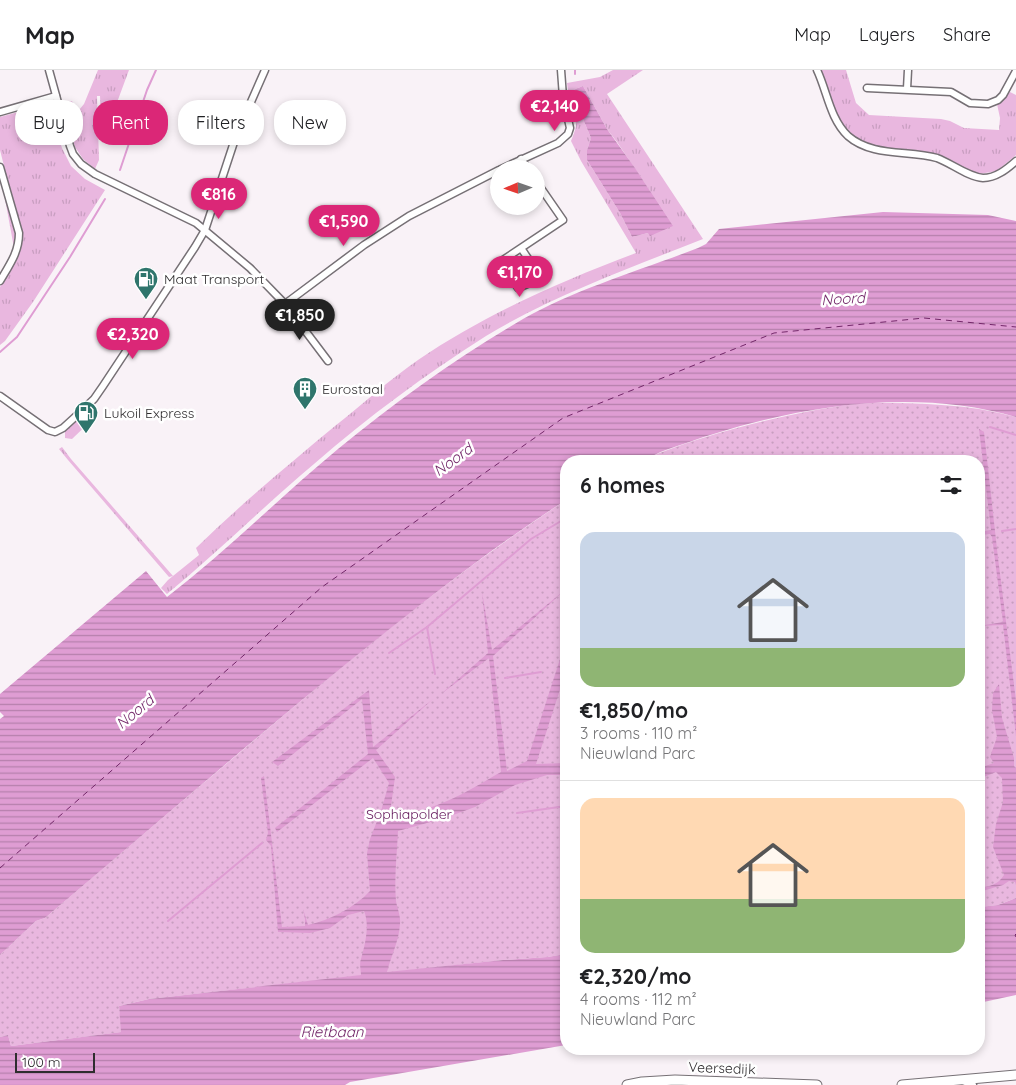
<!DOCTYPE html>
<html lang="en">
<head>
<meta charset="utf-8">
<style>
  :root { --surface:#fff; --page:#f6f6f6; --text:#202124; --muted:#757577; --line:#e0e0e0; --accent:#db2777 }
  body { margin:0; font-family:Quicksand,sans-serif; background:var(--page); color:var(--text); height:100vh; display:flex; flex-direction:column; font-size:19px; white-space:nowrap }
  * { box-sizing:border-box; margin:0 }
  p { font-size:16px; color:var(--muted) }
  .icon { flex:none; width:28px; height:28px; fill:none; stroke:currentColor; stroke-width:2; stroke-linecap:round; stroke-linejoin:round }
  .map { position:relative; flex:1; overflow:hidden }
  .panel { position:absolute; left:560px; top:385px; width:425px; height:600px; display:flex; flex-direction:column; background:var(--surface); border-radius:20px; box-shadow:0 2px 8px #0003 }
  .panel>* { flex:none }
  .guide { position:absolute; left:15px; top:30px; width:470px; height:45px; display:flex; gap:10px }
  .needle { width:32px; rotate:268deg }
  .buttons { position:absolute; left:490px; top:90px; display:grid; gap:10px }
  .buttons a { display:grid; place-items:center; width:55px; height:55px; border-radius:50%; background:var(--surface); box-shadow:0 2px 8px #0003; font-size:25px }
  .scale { position:absolute; left:15px; bottom:12px; width:80px; box-sizing:border-box; padding-left:5px; border:2px solid #2f2d2f; border-top:0; font-size:14px; line-height:18px; white-space:nowrap; color:#2f2d2f; -webkit-text-stroke:4px #fff; paint-order:stroke }
  .price { position:absolute; translate:-50% -42px; padding:0 11px; border-radius:18px; background:var(--accent); color:#fff; font-size:16px; line-height:32px; filter:drop-shadow(0 1px 2px #0008) }
  .price::after { content:''; position:absolute; left:50%; top:30px; width:15px; height:11px; margin-left:-8px; background:inherit; clip-path:polygon(0 0,100% 0,50% 100%) }
  .price.selected { background:#222; color:#fff }
  ul { padding:0; list-style:none }
  li { display:grid; align-content:center; gap:10px; height:265px; padding:0 20px }
  li+li { border-top:1px solid var(--line) }
  li span { display:grid; place-items:center; height:155px; border-radius:15px; color:#555 }
  li>.icon { margin-inline-start:auto }
  span .icon { width:90px; height:90px; fill:#fffc; stroke-width:1 }
  li b { font-size:21px }
  h2 { display:flex; justify-content:space-between; align-items:center; height:60px; padding:0 20px; font-size:21px }
  .pill { padding:0 18px; border-radius:20px; background:var(--surface); box-shadow:0 2px 8px #0003; font-size:18px; line-height:45px }
  .pill.selected { background:var(--accent); color:#fff }
  header { display:flex; align-items:center; gap:30px; box-sizing:border-box; height:70px; padding:0 25px; background:var(--surface); border-bottom:1px solid var(--line) }
  header strong { font-size:24px }
  nav { display:flex; gap:28px; margin-inline-start:auto; font-size:18px }
  .map>svg:first-child { display:block }
</style>
</head>
<body>
<header>
<strong>Map</strong>
<nav><a>Map</a><a>Layers</a><a>Share</a></nav>
</header>
<div class="map">
<svg width="1016" height="1015" viewBox="0 0 1016 1015">
  <defs>
    <pattern id="grass-tufts" width="24" height="20" patternUnits="userSpaceOnUse" patternTransform="scale(1.25)"><rect width="24" height="20" fill="#e9b7df"/><path d="M3 7l-1-3M5 7V3M7 7l1-3M15 17l-1-3M17 17v-4M19 17l1-3" fill="none" stroke="#c89ec0"/></pattern>
    <pattern id="park-dots" width="8" height="8" patternUnits="userSpaceOnUse" patternTransform="scale(1.25)"><rect width="8" height="8" fill="#e9b7df"/><path d="M2 2h.1M6 6h.1" fill="none" stroke="#c89ec0" stroke-width="1.8" stroke-linecap="round"/></pattern>
    <pattern id="water-rules" width="6" height="5" patternUnits="userSpaceOnUse" patternTransform="scale(1.25)"><rect width="6" height="5" fill="#df9dd3"/><path d="M0 2.5h6" fill="none" stroke="#b580ac"/></pattern>
  </defs>
  <rect width="100%" height="100%" fill="#f9f2f7"/>
  <g fill="url(#grass-tufts)" fill-rule="evenodd">
    <path d="M98,0H129L102,73L100,26H97L99,90L95,99L83,89L75,77L62,33L72,31L75,38L79,40L84,34Z"/>
    <path d="M613,0H643L607,24L703,169C630,198 554,225 486,266C426,304 368,347 314,394C264,436 218,482 167,524L161,518L168,510L199,485L196,478C240,435 288,395 335,356C363,334 389,310 418,290C484,245 561,211 636,183L581,91L571,71C573,66 575,61 576,56C577,47 568,25 567,13L600,7ZM583,16L607,59L617,72L650,121L648,163L632,167L620,143L587,90V80L591,68L580,42L575,19Z"/>
    <path d="M820,0H846L856,33L869,45L941,49L950,51L964,58L999,60L1000,48L997,34L1010,22L1016,25V85L997,101L979,104L948,91L866,74C835,58 831,31 820,0Z"/>
    <path d="M47,34L62,78L71,96L85,109L105,120L33,232L5,271L0,275V217L11,199L14,178L5,129V100L0,80V47Z"/>
    <path d="M90,338L95,339L96,343L95,347L72,369L65,368V360Z"/>
    <path d="M62,377L71,389L173,506L169,507L68,390L59,379Z"/>
  </g>
  <g fill="url(#park-dots)">
    <path d="M872,333C921,333 969,334 1016,347V828L998,835L979,837V391H640C687,371 735,357 786,346C815,340 843,334 872,333Z"/>
    <path d="M566,430V884L547,887L503,890L149,929L119,936L122,962L11,976L8,965L0,967V885L36,851L45,848C111,792 177,735 244,679C347,591 452,505 566,430Z"/>
  </g>
  <g fill="url(#water-rules)">
    <path d="M583,16L607,59L635,98L673,156L650,166L648,163L632,167L620,143L587,90V80L591,68L580,42L575,19Z"/>
    <path d="M883,142L988,145L1016,151V347C918,319 812,334 717,363C699,368 681,375 663,381C655,384 647,390 638,391C617,394 588,391 566,391V430C491,478 421,534 351,590C247,674 147,762 45,848L36,851L0,885V649L4,646L0,642V624L146,501L167,527C227,481 280,427 338,379C396,331 458,287 523,249C576,219 641,200 698,178L706,174L719,159Z"/>
    <path d="M979,359L984,362L998,488L1016,631V666L1003,555L979,556L1003,552L992,467L990,464L979,465V462L991,460Z"/>
    <path d="M566,519L493,586L507,701L527,691L562,583L566,577V601L536,694L566,693V705H547L515,715L475,737L445,748L398,761C397,784 394,808 396,831C397,838 401,846 400,854C399,871 391,886 387,902L503,890L547,887L566,884V975L350,1012L345,1015H0V967L8,965L11,976L121,962L119,936L149,929L361,905C361,900 359,894 361,889C365,875 370,855 364,841L348,845L330,858L310,863L278,862L271,776L266,770L268,763L261,708L264,706L282,857L305,856V849L303,839L308,855C330,850 354,838 370,821L367,783L370,769L381,741L389,713L373,688L277,762L275,758L368,684L362,629L278,696L272,692L369,620L373,677L433,629L376,680L395,707L390,743C431,745 466,722 501,702L489,588L441,624L488,583L482,522L492,580Z"/>
    <path d="M999,614L1002,648L1014,688V696L1016,698V815L1015,812L1009,811L1003,815L979,822V818C990,816 998,815 1004,805L993,777L996,754L1003,732L1002,708L996,702L979,709V698L994,693L990,687L997,667L992,640L993,623Z"/>
    <path d="M1016,828V925L979,933V837L998,835Z"/>
  </g>
  <g fill="none" stroke-linecap="round" stroke-linejoin="round">
    <g stroke="#df9dd3" stroke-width="2">
      <path d="M575,0V4"/>
      <path d="M120,100L147,20L156,0"/>
      <path d="M0,282L17,267L70,187L105,129"/>
      <path d="M990,357L1016,365"/>
      <path d="M1002,461L1016,459"/>
      <path d="M427,557L435,604"/>
      <path d="M389,583L427,557L531,469L566,448"/>
      <path d="M505,608L541,602"/>
      <path d="M517,743L566,736"/>
      <path d="M168,851L262,773"/>
    </g>
    <g stroke="#732769" stroke-width="1" stroke-dasharray="6 5" stroke-linecap="butt">
      <path d="M0,798L322,517L563,348L774,263L924,248L1016,257"/>
      <path d="M1016,864L1015,865L1016,867"/>
    </g>
    <defs>
      <g id="street">
        <path d="M49,0L70,76L73,84L81,94L95,104L196,153L250,198L285,234L364,175L409,146L499,100"/>
        <path d="M817,0C827,21 830,49 848,66C872,87 908,80 937,88C951,93 968,107 983,108C996,108 1007,99 1016,91"/>
        <path d="M867,18L951,22L970,33L988,34L998,30L1003,25L1016,1"/>
        <path d="M907,19L908,0"/>
        <path d="M0,42L56,26"/>
        <path d="M521,89L528,99"/>
        <path d="M0,97L19,163C19,182 10,194 0,211"/>
        <path d="M501,99L558,73L568,64L570,58L563,27L561,0"/>
        <path d="M521,178L541,208L518,218L500,192L563,150L536,111"/>
        <path d="M285,234L328,291"/>
        <path d="M0,326L48,360L55,362L63,358L74,348L94,329L103,316L195,177L205,160L236,66L265,0"/>
        <path d="M960,1010L973,1015"/>
      </g>
      <g id="secondary">
        <path d="M627,1015L642,1012L675,1010L817,1015"/>
        <path d="M902,1015L1016,1005"/>
      </g>
    </defs>
    <use href="#street" stroke="#767075" stroke-width="9"/>
    <use href="#secondary" stroke="#767075" stroke-width="11"/>
    <use href="#street" stroke="#fff" stroke-width="6"/>
    <use href="#secondary" stroke="#fff" stroke-width="9"/>
  </g>
  <defs>
    <symbol id="fuel-pin" viewBox="-11 -11 22 30"><path d="M0 17L-7.5 6A9.5 9.5 0 1 1 7.5 6Z" fill="#2f756c" stroke="#fff"/><path d="M-5.5-6h7V0h2V4h1.3V-2.5L3-4.5l.8-.8L6-3V5H2.5V1h-1V6h-7ZM-4.2-4.7v3.2H.2V-4.7Z" fill="#fff"/></symbol>
    <symbol id="building-pin" viewBox="-11 -11 22 30"><path d="M0 17L-7.5 6A9.5 9.5 0 1 1 7.5 6Z" fill="#2f756c" stroke="#fff"/><path d="M-4-6H4V6H1V3H-1V6H-4ZM-2.5-4.3h1.7v1.8h-1.7ZM.8-4.3h1.7v1.8H.8ZM-2.5-1h1.7V.8h-1.7ZM.8-1h1.7V.8H.8Z" fill="#fff"/></symbol>
  </defs>
  <g fill-rule="evenodd">
    <use href="#fuel-pin" x="132" y="195" width="28" height="38"/>
    <use href="#building-pin" x="291" y="305" width="28" height="38"/>
    <use href="#fuel-pin" x="72" y="329" width="28" height="38"/>
  </g>
  <g text-anchor="middle" stroke-width="5" stroke-linejoin="round" paint-order="stroke">
    <g font-size="14" fill="#2f2d2f" stroke="#fff" text-anchor="start">
      <text x="164" y="214">Maat Transport</text>
      <text x="322" y="324">Eurostaal</text>
      <text x="104" y="348">Lukoil Express</text>
    </g>
    <g font-size="14" fill="#611458" stroke="#fff">
      <text x="409" y="749">Sophiapolder</text>
    </g>
    <g font-size="14" fill="#2f2d2f" stroke="#fff">
      <text transform="translate(722 998) rotate(2)" y="5">Veersedijk</text>
    </g>
    <g font-size="15" font-style="italic" fill="#732769" stroke="#fff">
      <text transform="translate(843 229) rotate(-3)" y="5">Noord</text>
      <text transform="translate(453 390) rotate(-36)" y="5">Noord</text>
      <text transform="translate(135 642) rotate(-40)" y="5">Noord</text>
      <text x="332" y="967">Rietbaan</text>
    </g>
  </g>
</svg>
<div class="buttons">
<a><svg class="needle" viewBox="-14 -14 28 28"><path d="M0-13l5 13h-10z" fill="#e53935"/><path d="M0 13l5-13h-10z" fill="#757577"/></svg></a>
</div>
<div class="scale">100 m</div>
<b class="price" style="left:555px;top:62px">€2,140</b>
<b class="price" style="left:219px;top:150px">€816</b>
<b class="price" style="left:344px;top:177px">€1,590</b>
<b class="price" style="left:520px;top:228px">€1,170</b>
<b class="price selected" style="left:300px;top:271px">€1,850</b>
<b class="price" style="left:133px;top:290px">€2,320</b>
<div class="guide">
<a class="pill">Buy</a>
<a class="pill selected">Rent</a>
<a class="pill">Filters</a>
<a class="pill">New</a>
</div>
<section class="panel">
<h2>6 homes<svg class="icon" aria-label="filters" viewBox="0 0 24 24"><path d="M4 7h16M4 17h16"/><circle cx="9" cy="7" r="2"/><circle cx="15" cy="17" r="2"/></svg></h2>
<ul>
<li><span style="background:linear-gradient(#c9d6e8 75%,#8fb573 0)"><svg class="icon" aria-label="home" viewBox="0 0 24 24"><path d="M3 11l9-7 9 7M6 9v11h12V9"/></svg></span><div><b>€1,850/mo</b><p>3 rooms · 110 m²</p><p>Nieuwland Parc</p></div></li>
<li><span style="background:linear-gradient(#ffd9b3 65%,#8fb573 0)"><svg class="icon" aria-label="home" viewBox="0 0 24 24"><path d="M3 11l9-7 9 7M6 9v11h12V9"/></svg></span><div><b>€2,320/mo</b><p>4 rooms · 112 m²</p><p>Nieuwland Parc</p></div></li>
</ul>
</section>
</div>
</body>
</html>
